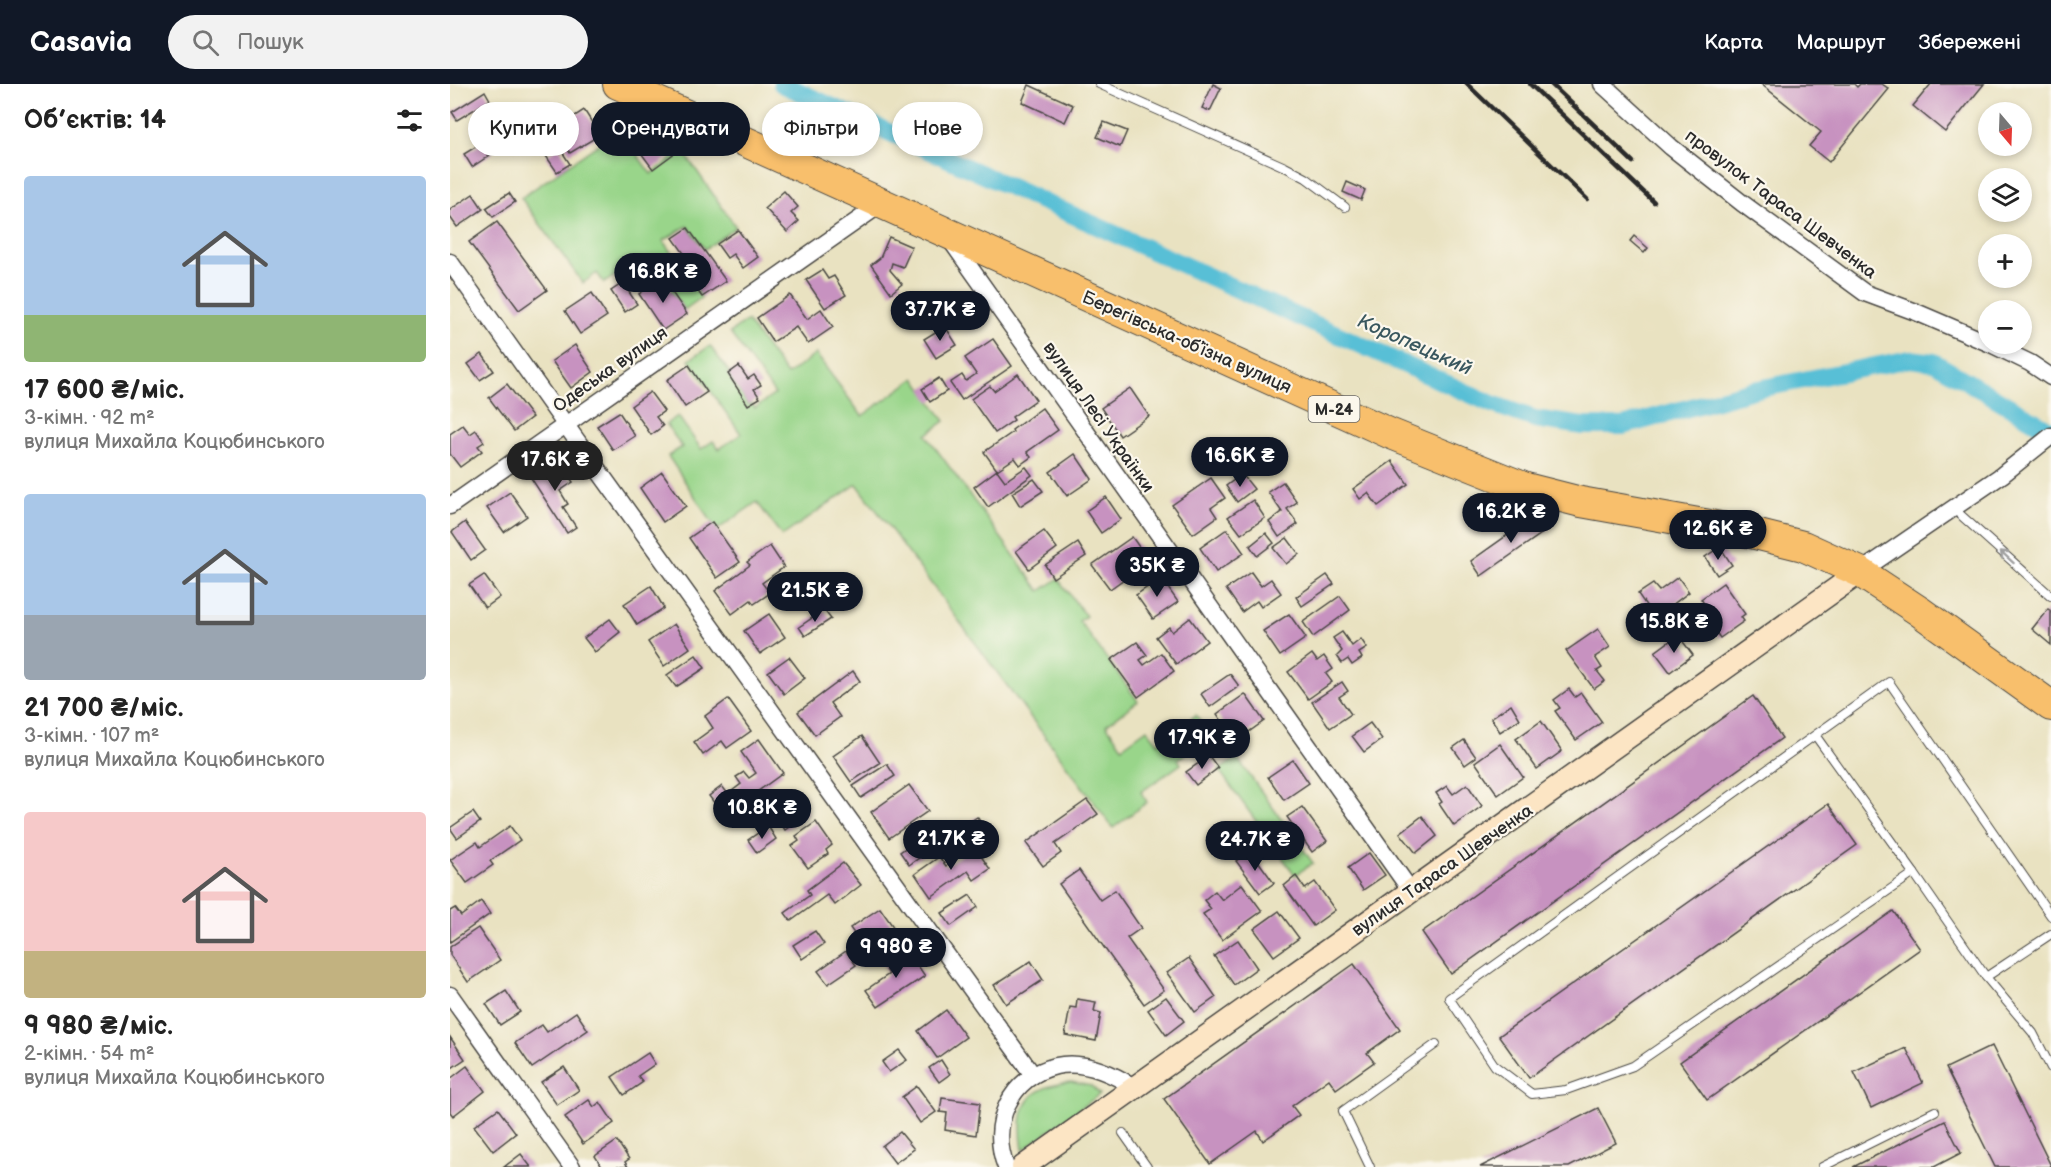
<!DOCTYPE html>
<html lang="uk">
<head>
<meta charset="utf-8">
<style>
  :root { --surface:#fff; --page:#f2f2f2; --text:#222; --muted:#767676; --accent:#111827 }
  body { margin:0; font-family:"Balsamiq Sans",sans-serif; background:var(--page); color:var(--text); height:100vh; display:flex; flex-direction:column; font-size:22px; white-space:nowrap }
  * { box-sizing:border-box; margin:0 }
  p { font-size:20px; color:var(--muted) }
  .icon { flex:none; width:33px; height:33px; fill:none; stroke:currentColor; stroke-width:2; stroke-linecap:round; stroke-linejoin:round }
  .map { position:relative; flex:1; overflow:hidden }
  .panel { display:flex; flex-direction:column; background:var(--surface); width:450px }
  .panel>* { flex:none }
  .banner { position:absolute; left:18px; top:18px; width:570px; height:54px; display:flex; gap:12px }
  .needle { width:39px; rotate:161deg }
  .buttons { position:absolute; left:1528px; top:18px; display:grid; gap:12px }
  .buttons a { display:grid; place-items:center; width:54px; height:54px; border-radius:50%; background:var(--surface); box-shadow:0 3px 9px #0003; font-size:30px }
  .price { position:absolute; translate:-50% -51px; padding:0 14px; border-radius:21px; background:var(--accent); color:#fff; font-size:20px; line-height:39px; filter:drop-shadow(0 2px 3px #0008) }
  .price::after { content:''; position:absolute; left:50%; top:36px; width:18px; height:14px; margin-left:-9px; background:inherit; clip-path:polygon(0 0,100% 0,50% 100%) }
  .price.active { background:#222; color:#fff }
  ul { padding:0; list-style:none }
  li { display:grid; align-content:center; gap:12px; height:318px; padding:0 24px }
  li span { display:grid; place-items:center; height:186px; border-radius:6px; color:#555 }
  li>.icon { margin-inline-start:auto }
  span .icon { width:108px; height:108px; fill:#fffc; stroke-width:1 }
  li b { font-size:26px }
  h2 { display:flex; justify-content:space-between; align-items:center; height:72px; padding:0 24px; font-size:26px }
  .tag { padding:0 21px; border-radius:27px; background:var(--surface); box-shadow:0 3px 9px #0003; font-size:21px; line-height:54px }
  .tag.active { background:var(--accent); color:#fff }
  header { display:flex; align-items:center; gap:36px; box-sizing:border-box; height:84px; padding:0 30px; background:var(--accent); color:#fff }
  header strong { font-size:28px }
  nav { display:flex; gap:33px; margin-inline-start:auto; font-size:21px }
  .search { width:420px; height:54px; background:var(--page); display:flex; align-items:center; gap:15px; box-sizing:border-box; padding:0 21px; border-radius:33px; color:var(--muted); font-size:22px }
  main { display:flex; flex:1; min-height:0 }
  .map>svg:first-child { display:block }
</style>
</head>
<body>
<header>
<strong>Casavia</strong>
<div class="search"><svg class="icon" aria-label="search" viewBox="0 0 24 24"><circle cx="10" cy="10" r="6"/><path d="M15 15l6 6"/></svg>Пошук</div>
<nav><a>Карта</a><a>Маршрут</a><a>Збережені</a></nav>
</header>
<main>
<section class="panel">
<h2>Об’єктів: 14<svg class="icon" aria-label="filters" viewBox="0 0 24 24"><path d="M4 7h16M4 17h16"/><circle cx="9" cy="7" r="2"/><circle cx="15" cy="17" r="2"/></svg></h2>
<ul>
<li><span style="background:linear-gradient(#a9c7e8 75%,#8fb573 0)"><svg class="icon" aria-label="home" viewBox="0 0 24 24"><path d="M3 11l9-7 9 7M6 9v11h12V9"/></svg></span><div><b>17 600 ₴/міс.</b><p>3-кімн. · 92 m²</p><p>вулиця Михайла Коцюбинського</p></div></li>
<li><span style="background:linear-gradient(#a9c7e8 65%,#9aa5b1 0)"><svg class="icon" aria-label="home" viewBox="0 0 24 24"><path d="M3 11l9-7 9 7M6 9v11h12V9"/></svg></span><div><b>21 700 ₴/міс.</b><p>3-кімн. · 107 m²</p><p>вулиця Михайла Коцюбинського</p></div></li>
<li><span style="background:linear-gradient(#f6c9c9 75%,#c2b280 0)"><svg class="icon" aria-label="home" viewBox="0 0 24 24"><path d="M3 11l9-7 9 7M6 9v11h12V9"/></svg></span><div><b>9 980 ₴/міс.</b><p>2-кімн. · 54 m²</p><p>вулиця Михайла Коцюбинського</p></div></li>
</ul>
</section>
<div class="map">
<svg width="1601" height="1083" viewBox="0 0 1601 1083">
  <rect width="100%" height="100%" fill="#fbf7ec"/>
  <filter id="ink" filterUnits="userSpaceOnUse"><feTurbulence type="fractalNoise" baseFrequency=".0167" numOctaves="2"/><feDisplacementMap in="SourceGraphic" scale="12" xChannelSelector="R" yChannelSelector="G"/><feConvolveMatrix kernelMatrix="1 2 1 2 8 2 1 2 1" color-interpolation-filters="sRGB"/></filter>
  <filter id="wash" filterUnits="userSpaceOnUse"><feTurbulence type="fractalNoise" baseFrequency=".008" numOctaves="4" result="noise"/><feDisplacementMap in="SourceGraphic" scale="24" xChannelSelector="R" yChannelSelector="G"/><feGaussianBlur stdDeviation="1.35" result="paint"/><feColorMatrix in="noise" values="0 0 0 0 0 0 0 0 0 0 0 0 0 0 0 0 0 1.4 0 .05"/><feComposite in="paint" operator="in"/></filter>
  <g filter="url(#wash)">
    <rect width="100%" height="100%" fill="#e9e2c1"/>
    <g fill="#99d58a" stroke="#62805a" stroke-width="1.5">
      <path d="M169,46L201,90L233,67L286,143L255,165L237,142L213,157L252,213L234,226L210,191L186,208L172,187L154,199L147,189L133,199L71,114Z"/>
      <path d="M297,237L337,291L366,270L412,332L465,294L495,337L476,351L590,507L608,495L636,532L629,537L688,617L656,641L672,663L697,645L708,659L746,631L761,652L728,675L731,680L691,708L697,718L663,744L407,400L332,452L307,418L267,446L218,372L232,363L216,340L228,332L251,365L263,357L269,365L291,350L239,276L260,262L280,289L278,290L298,321L301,319L305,324L325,310L280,249Z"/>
      <path d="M787,674L863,779L845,791L769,686Z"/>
      <path d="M621,998L641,1002L650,1010L573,1066C566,1023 575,1003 621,998Z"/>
    </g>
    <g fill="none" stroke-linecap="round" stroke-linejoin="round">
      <path stroke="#59bfd6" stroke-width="18" d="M332,0L1042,320L1085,335L1133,342H1173L1303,306L1460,275L1484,278L1601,347"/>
    </g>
    <g id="blocks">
      <g fill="#c792c0">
        <path d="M763,0L771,4L760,27L752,24Z"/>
        <path d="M1311,0H1404L1407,3L1410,0H1432L1439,5L1379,78L1359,62L1371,48Z"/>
        <path d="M1481,0H1534L1495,48L1463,22Z"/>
        <path d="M579,1L623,21L615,38L572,18Z"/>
        <path d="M35,7L40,16L7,36L2,28Z"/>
        <path d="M134,26L150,51L120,69L105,45Z"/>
        <path d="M185,32L205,59L218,49L230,65L203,85L171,42Z"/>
        <path d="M654,38L677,47L670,63L647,53Z"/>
        <path d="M35,57L43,69L22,83L14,70Z"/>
        <path d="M109,63L120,80L107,88L96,72Z"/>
        <path d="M897,98L915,106L911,116L893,108Z"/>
        <path d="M334,107L348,123L341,129L349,137L337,148L315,124Z"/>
        <path d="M59,109L65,118L43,133L36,124Z"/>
        <path d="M23,110L33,125L7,143L0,133V126Z"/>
        <path d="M47,138L97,206L69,226L19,158Z"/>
        <path d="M238,144L276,197L252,213L242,199L251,193L223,154Z"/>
        <path d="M288,146L308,173L293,184L283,170L277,174L267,160Z"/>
        <path d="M1184,152L1198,164L1194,169L1180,157Z"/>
        <path d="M439,153L462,163L453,183L442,179L440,186L452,200L441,209L421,181L430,174Z"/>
        <path d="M372,186L378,195L384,192L396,211L375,224L356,196Z"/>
        <path d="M212,194L237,230L213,246L189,210Z"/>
        <path d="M173,199L187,220L175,228L161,207Z"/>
        <path d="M142,209L157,232L130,250L115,227Z"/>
        <path d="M340,211L357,235L371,225L383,243L358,260L346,243L323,258L307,234Z"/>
        <path d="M489,212L498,224L479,237L471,225Z"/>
        <path d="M495,242L507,261L486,274L474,255Z"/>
        <path d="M543,255L562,282L512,316L500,299L512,291L516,297L526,290L515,274Z"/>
        <path d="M125,261L143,288L121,304L102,277Z"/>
        <path d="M32,270L44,287L30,296L18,280Z"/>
        <path d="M239,281L257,308L235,323L217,296Z"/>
        <path d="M289,282L298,295L304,291L311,301L304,305L310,314L298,321L278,290Z"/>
        <path d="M568,290L586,316L562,333L564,336L545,349L521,315L540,302L544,307Z"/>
        <path d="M489,294L497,307L480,318L472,305Z"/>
        <path d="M57,300L82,333L64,347L39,314Z"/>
        <path d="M680,304L699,332L670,352L651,324Z"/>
        <path d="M200,308L214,327L206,333L213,342L201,351L181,322Z"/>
        <path d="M592,324L608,346L577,368L581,373L570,381L565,374L547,386L534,368L563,348L562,346Z"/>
        <path d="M169,328L185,352L163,366L147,342Z"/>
        <path d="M13,341L20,350L26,346L34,358L28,362L32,367L10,383L0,370V350Z"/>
        <path d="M625,370L642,395L617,412L600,388Z"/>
        <path d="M108,376L123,398L110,407L118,420L113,423L126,443L117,449L81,394Z"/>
        <path d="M942,377L958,400L928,422L918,409L910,415L903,405Z"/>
        <path d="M576,383L582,391L538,423L524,403L547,386L555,397Z"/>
        <path d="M212,388L236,422L213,438L190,404Z"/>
        <path d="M792,390L804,405L787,418L776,402Z"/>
        <path d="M761,394L775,414L761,424L767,433L743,450L722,421Z"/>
        <path d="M584,395L593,407L570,422L562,409Z"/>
        <path d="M833,398L847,418L837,425L848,440L829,453L819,438L832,428L818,408Z"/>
        <path d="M60,408L77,432L54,448L37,424Z"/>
        <path d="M656,413L671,435L651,449L636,427Z"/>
        <path d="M803,416L815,434L791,450L778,433Z"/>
        <path d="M1090,428L1101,443L1031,492L1021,477Z"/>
        <path d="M15,438L35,466L21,476L2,448Z"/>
        <path d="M262,438L290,478L267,494L239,454Z"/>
        <path d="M777,445L794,469L766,488L750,464Z"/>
        <path d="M594,447L607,464L579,485L566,467Z"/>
        <path d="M816,449L824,459L807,472L800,462Z"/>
        <path d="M682,453L699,477L660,505L642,481Z"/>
        <path d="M837,454L849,470L836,480L823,464Z"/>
        <path d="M628,459L636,472L603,494L595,481Z"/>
        <path d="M320,462L334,483L312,499L320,509L304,520L301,516L282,530L265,507L300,481L297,478Z"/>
        <path d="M1270,463L1282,481L1267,491L1255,473Z"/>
        <path d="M801,488L811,502L821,495L831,509L811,523L807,517L792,528L776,505Z"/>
        <path d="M34,491L50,513L35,524L19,501Z"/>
        <path d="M877,491L884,500L852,522L846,513Z"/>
        <path d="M1228,493L1239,508L1221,522L1230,534L1213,546L1188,510L1203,500L1209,507Z"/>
        <path d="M711,494L728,518L703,535L686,511Z"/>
        <path d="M1273,499L1295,530L1291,533L1294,537L1270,554L1249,525L1255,521L1251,515Z"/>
        <path d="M201,502L214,524L187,541L174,520Z"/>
        <path d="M890,512L900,526L863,553L853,538Z"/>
        <path d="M1598,525L1601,527V561L1582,545Z"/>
        <path d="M374,526L381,535L355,552L349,543Z"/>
        <path d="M319,530L335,553L310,570L294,547Z"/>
        <path d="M839,530L856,554L830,572L813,547Z"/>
        <path d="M740,534L757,557L726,580L706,553L719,543L722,548Z"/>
        <path d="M160,535L170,548L145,568L134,554Z"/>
        <path d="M224,540L240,564L214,582L198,558Z"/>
        <path d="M1148,545L1160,563L1145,573L1152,584L1147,587L1155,597L1144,605L1116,567Z"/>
        <path d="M892,548L902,562L911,555L917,564L909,569L912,574L902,581L898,575L892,579L887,572L892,567L883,554Z"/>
        <path d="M1228,551L1243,571L1220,588L1205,568Z"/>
        <path d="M687,558L697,571L690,576L694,581L711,569L724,587L688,613L661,576Z"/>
        <path d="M862,570L867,577L874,572L883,585L876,590L882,598L858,615L838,588Z"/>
        <path d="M246,571L255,584L226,603L217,591Z"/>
        <path d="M339,573L355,594L334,610L318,588Z"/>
        <path d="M403,587L410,597L380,619L390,633L365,651L348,628Z"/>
        <path d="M780,590L789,602L760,623L751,610Z"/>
        <path d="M892,598L898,607L889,613L901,630L880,644L862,618Z"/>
        <path d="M1119,605L1125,613L1131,609L1152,638L1126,656L1105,627L1110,624L1104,616Z"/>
        <path d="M795,610L814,637L786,657L767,630Z"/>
        <path d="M1303,612L1332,654L1001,890L972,848Z"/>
        <path d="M278,615L301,647L277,664L272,657L253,671L244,658L263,644L255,632Z"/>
        <path d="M1061,620L1070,635L1050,648L1041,634Z"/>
        <path d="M1091,637L1112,667L1087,685L1066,655Z"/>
        <path d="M920,639L932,655L914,668L902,652Z"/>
        <path d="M412,652L430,679L401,698L383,672Z"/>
        <path d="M309,655L333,689L274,732L259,712L272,702L278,710L291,700L286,693L294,688L299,694L306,689L291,668Z"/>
        <path d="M1014,656L1026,673L1015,681L1003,664Z"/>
        <path d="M1050,660L1073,693L1048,711L1025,678Z"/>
        <path d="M759,672L768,684L746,701L736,688Z"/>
        <path d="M843,676L859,699L834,716L818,693Z"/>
        <path d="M437,680L445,692L411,714L403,702Z"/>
        <path d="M1017,700L1032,722L1004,742L989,720L992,718L986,709L997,702L1003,710Z"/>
        <path d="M459,701L478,727L439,754L421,728Z"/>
        <path d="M343,707L358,729L335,746L319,723Z"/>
        <path d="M637,716L648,730L605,760L611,769L593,782L576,759Z"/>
        <path d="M1378,720L1407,761L1079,994L1049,952Z"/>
        <path d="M852,723L877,757L862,768L837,733Z"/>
        <path d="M23,728L30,738L7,754L0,744Z"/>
        <path d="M972,732L987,752L966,769L950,749Z"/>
        <path d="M527,733L535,744L504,765L496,754Z"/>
        <path d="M366,738L382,761L376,766L378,770L358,784L342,762L349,757L346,752Z"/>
        <path d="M60,742L70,756L40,777L43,781L17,799L0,776L27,758L30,763Z"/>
        <path d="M318,742L326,755L307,769L298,756Z"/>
        <path d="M470,754L479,767L459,781L450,768Z"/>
        <path d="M524,762L540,785L524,796L518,787L481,813L465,790L489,773L496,782Z"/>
        <path d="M800,766L824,799L810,809L786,777Z"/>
        <path d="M919,769L935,791L913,806L898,784Z"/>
        <path d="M393,779L411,801L385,821L377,811L341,837L335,829L360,811L357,806Z"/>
        <path d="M629,786L650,816L665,806L691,844L677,854L714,906L694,920L609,800Z"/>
        <path d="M846,792L855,805L865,798L885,826L863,842L834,802Z"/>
        <path d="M792,800L812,827L772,856L753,830L761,825L754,816L765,807L772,816Z"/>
        <path d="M520,811L528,823L501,842L492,829Z"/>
        <path d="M31,817L40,830L0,858V827L5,824L11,832Z"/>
        <path d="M430,824L444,844L415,865L400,844Z"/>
        <path d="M829,827L849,854L824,872L804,845Z"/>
        <path d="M1443,827L1470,865L1257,1016L1230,978Z"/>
        <path d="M28,844L50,876L18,898L0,871V863Z"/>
        <path d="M365,847L374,860L352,875L343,861Z"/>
        <path d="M788,856L807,884L784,901L764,872Z"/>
        <path d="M457,866L475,892L428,923L416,906L439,890L433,881Z"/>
        <path d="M396,867L406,881L378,900L368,887Z"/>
        <path d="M739,874L766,913L745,928L717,889Z"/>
        <path d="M581,877L593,896L556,920L544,901Z"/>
        <path d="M904,880L950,945L917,969L924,978L886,1005L879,995L842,1022L849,1031L813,1057L807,1047L760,1080L714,1015Z"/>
        <path d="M56,907L70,928L50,941L36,920Z"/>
        <path d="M716,913L734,937L716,951L698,926Z"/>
        <path d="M627,915L646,918L644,927L651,929L646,957L615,951L620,923L626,924Z"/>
        <path d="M496,926L516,953L487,974L468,947Z"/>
        <path d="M126,928L138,946L82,984L65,959L92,941L97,948Z"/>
        <path d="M0,953L15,975L0,985Z"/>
        <path d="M1542,962L1601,1082V1083H1545L1496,984Z"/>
        <path d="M1456,964L1473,999L1421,1024L1404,988Z"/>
        <path d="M449,966L457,976L439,988L432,978Z"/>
        <path d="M198,969L205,980L188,992L193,998L174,1011L162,993Z"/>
        <path d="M491,976L500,990L489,998L479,984Z"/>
        <path d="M17,982L35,1007L3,1032L0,1028V995Z"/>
        <path d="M114,983L129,1006L107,1021L91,998Z"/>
        <path d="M467,1002L486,1028L470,1039L452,1013Z"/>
        <path d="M492,1014L530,1019L526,1051L495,1046L497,1029L490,1028Z"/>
        <path d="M139,1016L144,1023L150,1018L164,1039L133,1060L115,1033Z"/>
        <path d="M1148,1024L1166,1059L1119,1083H1030Z"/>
        <path d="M48,1025L66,1049L43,1067L24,1042Z"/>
        <path d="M1495,1037L1511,1069L1484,1083H1403Z"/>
        <path d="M450,1048L464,1065L445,1079L432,1062Z"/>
        <path d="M167,1057L179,1075L175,1078L178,1083H152L145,1072Z"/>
        <path d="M71,1070L81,1083H54Z"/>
      </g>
    </g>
  </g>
  <g filter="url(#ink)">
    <use href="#blocks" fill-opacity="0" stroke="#484642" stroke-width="1.5"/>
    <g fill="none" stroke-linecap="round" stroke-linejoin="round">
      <defs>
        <g id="lane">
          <path d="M649,0L835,83L856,94L895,123"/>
          <path d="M1504,425L1601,512"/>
          <path d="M1365,651L1464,789L1183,982L1116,1006L1082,1010L1045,982L999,914L1439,598L1601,832"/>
          <path d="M1464,789L1536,893"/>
          <path d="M1601,850L1536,893L1583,949L1601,984"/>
          <path d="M673,1049L697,1083"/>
          <path d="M920,1083L893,1027L986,960"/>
          <path d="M1372,1083L1485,1027"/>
        </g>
        <g id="street">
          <path d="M1152,0L1221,63L1292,119L1415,209L1466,228L1543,261L1580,279L1601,293"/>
          <path d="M499,154L961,807"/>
          <path d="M0,178L115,340L583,991"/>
          <path d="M0,422L431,120"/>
          <path d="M1410,488L1552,391L1601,352"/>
          <path d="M0,911L122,1083"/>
          <path d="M556,1083C539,1040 560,993 606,982C634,976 662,989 685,1004"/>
        </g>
        <path id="secondary" d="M573,1083L1410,488"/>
        <path id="highway" d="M168,0L939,349L1076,404L1131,418L1293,447L1353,462L1410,488L1469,527L1601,622"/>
      </defs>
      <use href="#lane" stroke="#484642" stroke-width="10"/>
      <use href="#street" stroke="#484642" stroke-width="19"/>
      <use href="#secondary" stroke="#484642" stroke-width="25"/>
      <use href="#highway" stroke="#484642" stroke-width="32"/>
      <use href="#lane" stroke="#fff" stroke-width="8"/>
      <use href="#street" stroke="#fff" stroke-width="16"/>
      <use href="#secondary" stroke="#fce5c4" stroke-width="22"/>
      <use href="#highway" stroke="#f8bf6c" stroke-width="30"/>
      <g stroke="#2b2b2b" stroke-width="4.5">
        <path d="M1017,0L1137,115"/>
        <path d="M1080,0L1204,118"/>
        <path d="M1101,0L1183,78"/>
      </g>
    </g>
    <defs><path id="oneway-shaft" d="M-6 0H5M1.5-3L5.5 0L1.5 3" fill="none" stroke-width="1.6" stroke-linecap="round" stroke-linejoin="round" transform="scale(1.5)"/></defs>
    <use stroke="#a0a0a0" href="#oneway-shaft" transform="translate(1557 473) rotate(-138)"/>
  </g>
  <g text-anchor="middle" stroke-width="4.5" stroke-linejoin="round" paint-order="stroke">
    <rect fill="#fbf7ec" stroke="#696865" stroke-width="1.5" x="858.5" y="312" width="51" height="26" rx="4.5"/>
    <g font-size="16" font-weight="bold" fill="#2b2b2b">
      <text x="884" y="331">М-24</text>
    </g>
    <g font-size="18" fill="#2b2b2b" stroke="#fbf7ec">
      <text transform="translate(1331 120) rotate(37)" y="6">провулок Тараса Шевченка</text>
      <text transform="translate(737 258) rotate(24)" y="6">Берегівська-обʼїзна вулиця</text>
      <text transform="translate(160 285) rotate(-35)" y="6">Одеська вулиця</text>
      <text transform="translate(649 333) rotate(55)" y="6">вулиця Лесі Українки</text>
      <text transform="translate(992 786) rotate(-35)" y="6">вулиця Тараса Шевченка</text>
    </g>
    <g font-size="20" font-style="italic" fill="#39575e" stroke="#fbf7ec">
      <text transform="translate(965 260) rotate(24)" y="7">Коропецький</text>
    </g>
  </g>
</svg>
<div class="buttons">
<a><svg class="needle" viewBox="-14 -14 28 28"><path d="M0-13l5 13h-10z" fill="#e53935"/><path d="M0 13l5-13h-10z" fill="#767676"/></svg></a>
<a><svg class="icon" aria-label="layers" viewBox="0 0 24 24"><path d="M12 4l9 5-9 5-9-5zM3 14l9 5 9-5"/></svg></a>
<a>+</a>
<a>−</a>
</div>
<b class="price" style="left:213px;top:220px">16.8K ₴</b>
<b class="price" style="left:490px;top:258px">37.7K ₴</b>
<b class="price" style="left:790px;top:404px">16.6K ₴</b>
<b class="price active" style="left:105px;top:408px">17.6K ₴</b>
<b class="price" style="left:1061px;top:460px">16.2K ₴</b>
<b class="price" style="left:1268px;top:477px">12.6K ₴</b>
<b class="price" style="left:707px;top:514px">35K ₴</b>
<b class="price" style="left:365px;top:539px">21.5K ₴</b>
<b class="price" style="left:1224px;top:570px">15.8K ₴</b>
<b class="price" style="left:752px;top:686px">17.9K ₴</b>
<b class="price" style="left:312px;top:756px">10.8K ₴</b>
<b class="price" style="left:501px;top:787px">21.7K ₴</b>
<b class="price" style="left:805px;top:788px">24.7K ₴</b>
<b class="price" style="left:446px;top:895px">9 980 ₴</b>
<div class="banner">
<a class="tag">Купити</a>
<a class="tag active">Орендувати</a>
<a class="tag">Фільтри</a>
<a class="tag">Нове</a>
</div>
</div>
</main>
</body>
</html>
